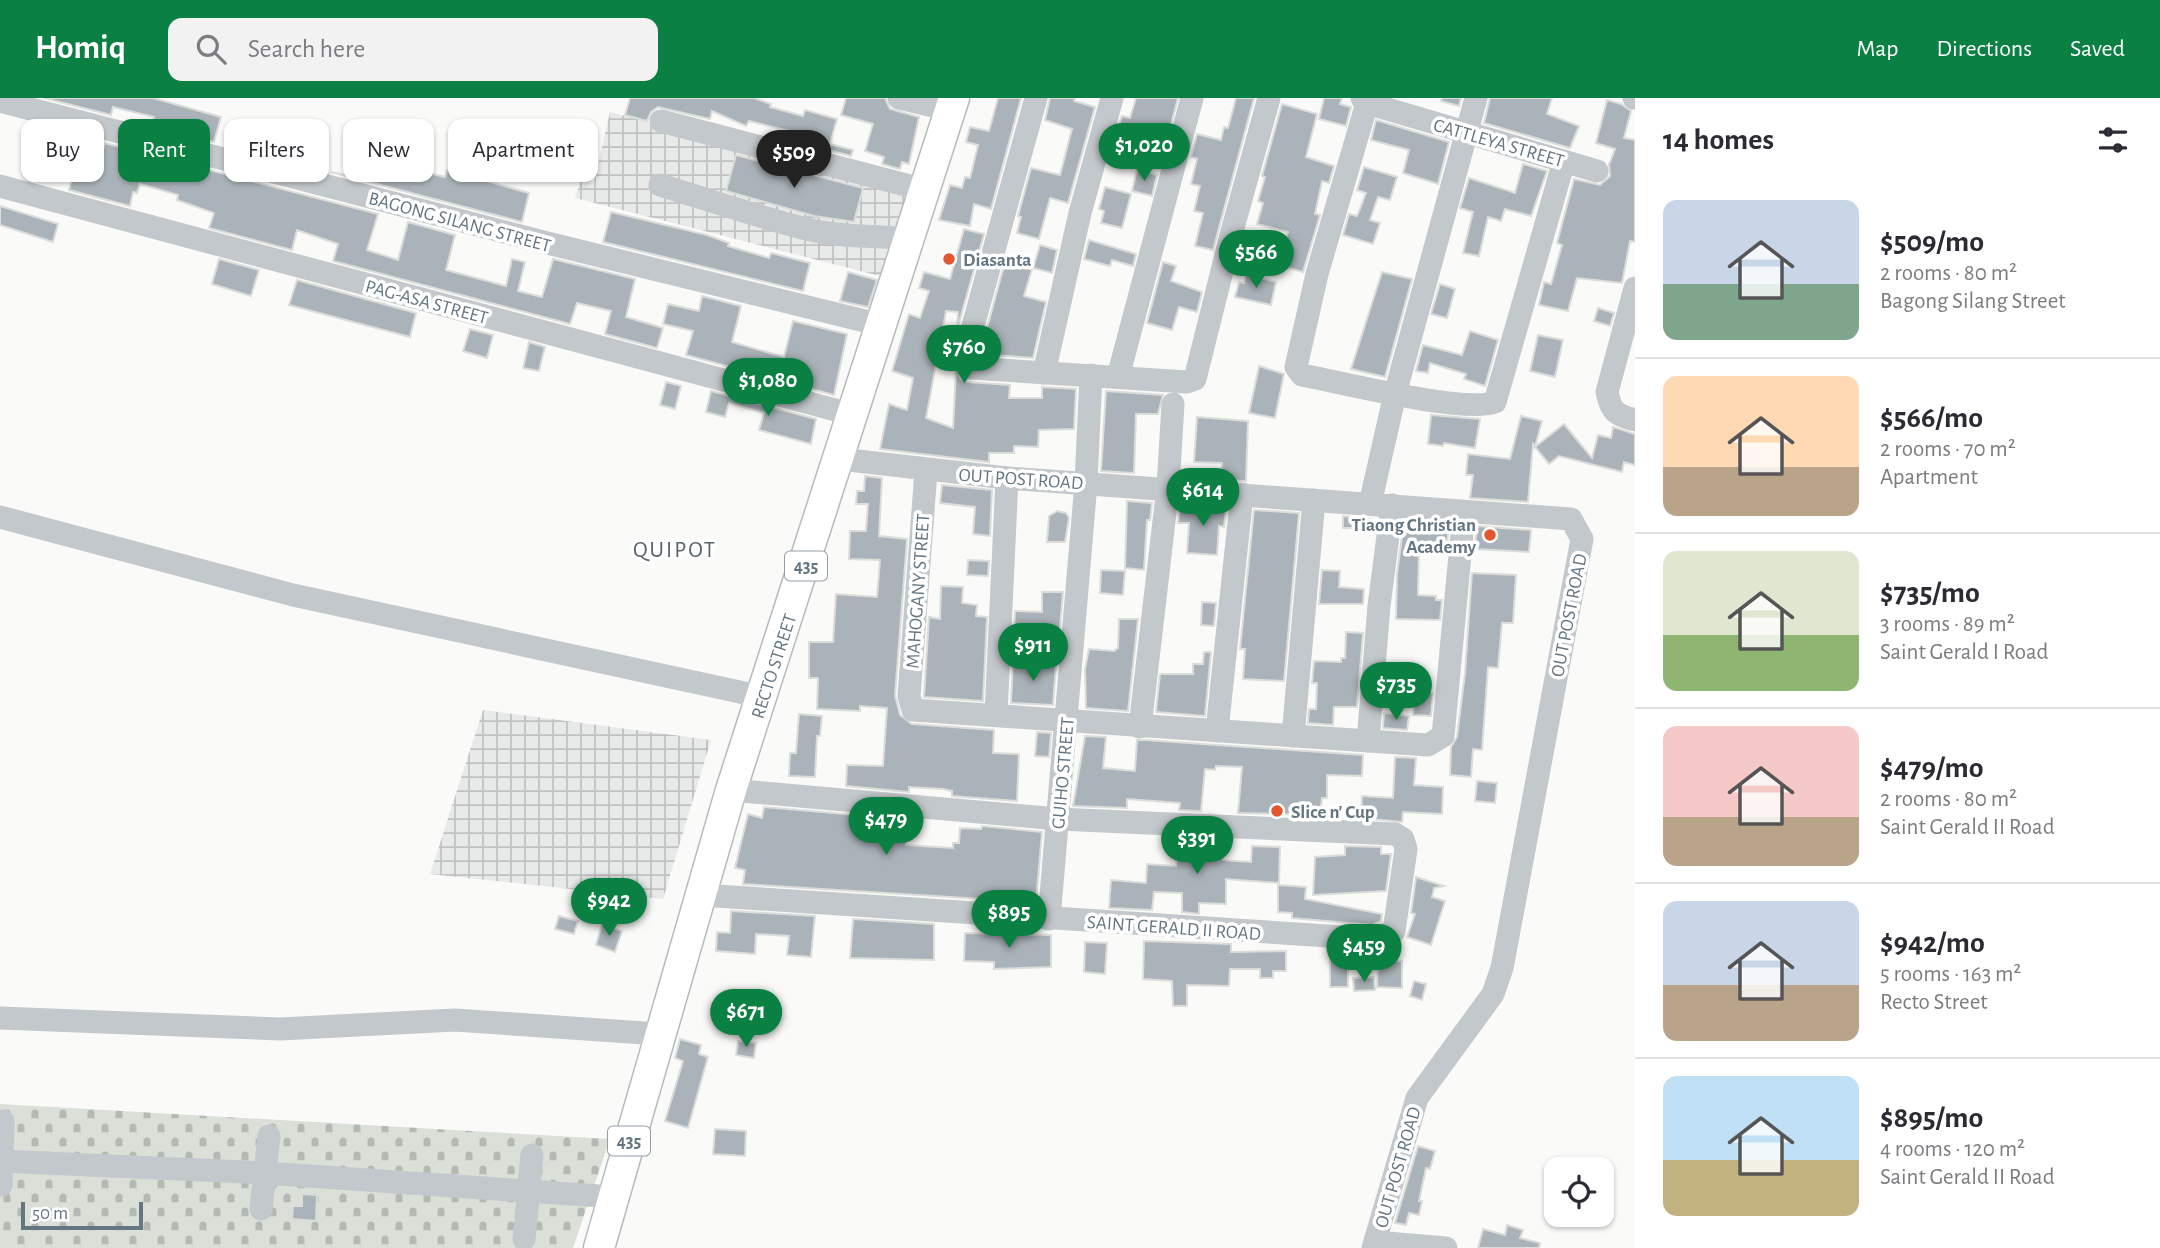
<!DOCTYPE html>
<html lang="en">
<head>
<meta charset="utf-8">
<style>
  :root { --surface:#fff; --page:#f2f2f3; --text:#2b2b33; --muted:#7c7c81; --line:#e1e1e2; --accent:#0b8043 }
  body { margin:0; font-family:"Alegreya Sans",sans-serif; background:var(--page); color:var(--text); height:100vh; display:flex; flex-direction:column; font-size:26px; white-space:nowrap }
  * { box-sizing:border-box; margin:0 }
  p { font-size:23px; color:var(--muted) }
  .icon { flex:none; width:38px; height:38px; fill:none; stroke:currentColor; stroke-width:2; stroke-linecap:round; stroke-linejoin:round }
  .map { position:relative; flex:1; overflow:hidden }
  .sheet { display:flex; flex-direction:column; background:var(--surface); width:525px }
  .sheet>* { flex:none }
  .hud { position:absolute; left:21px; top:21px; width:665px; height:63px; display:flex; gap:14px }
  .fabs { position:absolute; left:1544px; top:1059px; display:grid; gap:14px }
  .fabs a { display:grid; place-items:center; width:70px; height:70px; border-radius:14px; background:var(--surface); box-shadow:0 2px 5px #0004; font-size:35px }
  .scale { position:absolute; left:21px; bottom:18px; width:122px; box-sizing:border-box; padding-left:7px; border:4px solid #657683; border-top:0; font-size:19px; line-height:24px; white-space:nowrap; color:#657683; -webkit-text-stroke:5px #fff; paint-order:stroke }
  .price { position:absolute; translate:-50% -60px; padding:0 16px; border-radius:24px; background:var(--accent); color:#fff; font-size:23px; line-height:46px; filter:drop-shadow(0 2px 4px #0008) }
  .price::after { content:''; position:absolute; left:50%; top:42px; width:21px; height:16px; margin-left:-10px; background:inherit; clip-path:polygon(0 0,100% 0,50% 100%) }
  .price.active { background:#222; color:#fff }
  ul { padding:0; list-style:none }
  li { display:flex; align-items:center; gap:21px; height:175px; padding:0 28px }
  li+li { border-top:2px solid var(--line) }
  li span { display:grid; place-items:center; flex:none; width:196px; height:140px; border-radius:14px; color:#555 }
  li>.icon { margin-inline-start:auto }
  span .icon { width:84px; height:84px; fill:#fffc; stroke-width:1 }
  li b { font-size:30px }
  h2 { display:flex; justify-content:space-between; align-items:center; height:84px; padding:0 28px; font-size:30px }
  .chip { padding:0 24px; border-radius:14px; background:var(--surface); box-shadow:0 2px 5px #0004; font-size:24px; line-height:63px }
  .chip.active { background:var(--accent); color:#fff }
  header { display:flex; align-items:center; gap:42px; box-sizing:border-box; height:98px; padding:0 35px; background:var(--accent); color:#fff }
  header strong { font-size:33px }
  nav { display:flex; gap:38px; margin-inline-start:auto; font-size:24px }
  .search { width:490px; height:63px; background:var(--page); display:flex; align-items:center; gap:18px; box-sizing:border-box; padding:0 24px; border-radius:14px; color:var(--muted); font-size:26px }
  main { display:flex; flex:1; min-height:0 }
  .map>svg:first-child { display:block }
</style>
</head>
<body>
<header>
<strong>Homiq</strong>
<div class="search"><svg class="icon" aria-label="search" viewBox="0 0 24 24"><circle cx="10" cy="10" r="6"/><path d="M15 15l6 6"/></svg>Search here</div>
<nav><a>Map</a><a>Directions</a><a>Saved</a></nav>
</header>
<main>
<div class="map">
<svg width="1635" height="1150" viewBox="0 0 1635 1150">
  <defs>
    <pattern id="industrial-grid" width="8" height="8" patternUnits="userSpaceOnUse" patternTransform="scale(1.75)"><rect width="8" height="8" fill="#e8e9e9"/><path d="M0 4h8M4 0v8" fill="none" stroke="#c0c1c2"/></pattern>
    <pattern id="cemetery-stones" width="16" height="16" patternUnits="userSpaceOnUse" patternTransform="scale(1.75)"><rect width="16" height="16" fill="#dadfd7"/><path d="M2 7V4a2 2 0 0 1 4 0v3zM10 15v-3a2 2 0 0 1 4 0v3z" fill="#b4b9b4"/></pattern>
  </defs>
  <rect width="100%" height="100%" fill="#fafaf8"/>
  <g fill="url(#industrial-grid)">
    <path d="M610,14L909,92L880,178L575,100L581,81L594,84Z"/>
    <path d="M483,612L711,642L663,801L430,776Z"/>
  </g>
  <path fill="url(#cemetery-stones)" d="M0,1006L610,1041L573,1150H0Z"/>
  <g fill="#aab3b9" stroke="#dcdcda" stroke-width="2">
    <path d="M44,0H153L221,19L214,44L152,28L154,19L113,9L111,17Z"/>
    <path d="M630,0H754L771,6L770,9L803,18L805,12L837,21L830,46L853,52L851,58L816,49L818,40L749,23L746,28L712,13L710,21L658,9L651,14L647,23L625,17Z"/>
    <path d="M846,0H885L890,11L919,19L909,66L902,64L900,71L882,66L884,59L865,53L873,26L841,17Z"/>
    <path d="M998,0H1021L991,111L974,106L970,128L939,122L950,87L962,90L965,79L970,80L978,47L966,44L970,29L989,33Z"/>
    <path d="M1050,0H1075L1074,3L1095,9L1068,105L1050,100L1039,141L1017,135L1021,119L1018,118L1031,70L1060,77L1072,31L1045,22Z"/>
    <path d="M1136,0H1178L1165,49L1116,37L1122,18L1130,20Z"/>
    <path d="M1236,0H1254L1213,152L1195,148L1203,115L1194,113L1200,88L1191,86L1197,61L1191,59L1197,36L1221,42L1224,29L1228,30Z"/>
    <path d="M1324,0H1342L1340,6L1351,9L1346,28L1319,21Z"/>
    <path d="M1442,0H1461L1459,8L1441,3Z"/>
    <path d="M1490,0H1552L1547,16L1579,28L1570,50L1484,25Z"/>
    <path d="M1607,2L1621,6L1631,13L1624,40L1635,42V144L1630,143L1622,185L1577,180L1568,213L1539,207L1544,184L1551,186L1562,147L1557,145L1574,81L1600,87L1610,78L1609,67L1615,51L1596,45Z"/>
    <path d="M1282,6L1317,16L1306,59L1334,68L1329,85L1322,83L1315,116L1320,117L1303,174L1278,167L1288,134L1257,126L1263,105L1258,103L1265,79L1262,78Z"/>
    <path d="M1376,22L1449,44L1438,86L1403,75L1409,52L1371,42Z"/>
    <path d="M31,38L55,45L47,71L23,63Z"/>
    <path d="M105,45L124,50L122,57L161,69L163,60L378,116L367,152L398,162L408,124L455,137L446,172L506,188L512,161L525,164L518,193L542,199L553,161L635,181L626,219L663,230L657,250L605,236L611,213L577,205L570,226L333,163L338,146L297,132L292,152L209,130L214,115L177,102L178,97L140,86L137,95L133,94L130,108L69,92L72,80L79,81L90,50L102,54Z"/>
    <path d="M365,51L405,62L403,69L445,79L447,72L529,95L522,124L331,74L358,80Z"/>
    <path d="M736,57L863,90L854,124L814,118L726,93Z"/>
    <path d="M1523,66L1547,73L1531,118L1505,111L1501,123L1488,119L1479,158L1463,155L1473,114L1460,110L1469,80L1515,95Z"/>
    <path d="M1364,69L1397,79L1390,102L1378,99L1370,122L1380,125L1373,146L1343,137L1349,116L1357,118L1366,95L1357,92Z"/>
    <path d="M1137,72L1157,77L1152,98L1132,93Z"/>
    <path d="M1105,89L1131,96L1122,130L1101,125L1104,113L1099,111Z"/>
    <path d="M0,108L58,126L53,144L0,127Z"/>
    <path d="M611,114L707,137L729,145L728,148L769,160L771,155L810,165L803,193L603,144Z"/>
    <path d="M964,131L984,136L957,232L958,214L946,213L926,320L953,330L956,272L961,281L968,284L1010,287L1009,300H1042V289L1076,291L1074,331L1039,332L1038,349L1014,348V355H989V364L880,351L889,306L907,312L913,280L892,273L909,216L920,220L929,193L919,190L924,174L950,181Z"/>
    <path d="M1089,142L1136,156L1133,168L1112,162L1110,168L1084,161Z"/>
    <path d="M1040,147L1057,152L1052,175L1033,170Z"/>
    <path d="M219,161L259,172L251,198L212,186Z"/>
    <path d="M1005,164L1032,171L1024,198L1046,204L1033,260L980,256Z"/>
    <path d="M1163,164L1176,168L1171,183L1202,194L1197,214L1179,209L1172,232L1147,225Z"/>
    <path d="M848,174L877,182L868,209L840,203Z"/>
    <path d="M1382,174L1412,181L1385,279L1351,271Z"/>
    <path d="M1246,176L1276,184L1271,207L1235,199L1239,184L1244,185Z"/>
    <path d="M297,182L416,215L410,239L289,207Z"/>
    <path d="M1440,186L1455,191L1447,220L1431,216Z"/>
    <path d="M702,198L741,208L732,244L784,259L793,223L847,236L834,297L686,257L693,233L663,226L668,206L699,213Z"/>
    <path d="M1598,210L1614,215L1610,228L1594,223Z"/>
    <path d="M470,231L493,237L487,260L463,253Z"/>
    <path d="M1470,233L1498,242L1485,288L1464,281L1466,276L1430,265L1428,275L1416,273L1423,247L1462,257Z"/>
    <path d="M1538,237L1563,242L1555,279L1530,273Z"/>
    <path d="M529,244L545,249L539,273L523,270Z"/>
    <path d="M1259,268L1284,276L1275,320L1249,315Z"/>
    <path d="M666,284L681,288L675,311L660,307Z"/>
    <path d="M711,293L816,321L811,346L759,332L764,315L729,305L725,319L706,314Z"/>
    <path d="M1106,293L1163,297L1158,316H1136L1134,375L1101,373Z"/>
    <path d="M1431,317L1480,321L1475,350L1444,345L1443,348L1428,346Z"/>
    <path d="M1521,318L1542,323L1535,349L1533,346L1528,404L1470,400L1473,377H1466L1468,356L1510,361Z"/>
    <path d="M1197,319L1248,323L1246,383L1221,382L1222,365L1194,364Z"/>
    <path d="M1564,326L1592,360L1598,337L1611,340L1613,329L1635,336V367L1624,364L1622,374L1559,358L1549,366L1535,349Z"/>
    <path d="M865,378L882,380L879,438L907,441L895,597L900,617L912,626L994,632L993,655L1019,656L1017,703L952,698V693L943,691L909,689V694L846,688L847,667L883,668L887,610L860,608V613L817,611L818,580H809V544H833L836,496L877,499L880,462L849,461L850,433H866L868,406H856L857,393H864Z"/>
    <path d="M942,387L992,392L990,438L973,436L975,409L940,405Z"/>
    <path d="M1127,403L1152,405L1150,422H1147L1144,472L1125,470Z"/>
    <path d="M1180,407L1226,410L1224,429L1219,428L1217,457L1187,455L1189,425H1178Z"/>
    <path d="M1254,412L1299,415L1284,583L1243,581L1245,551H1240Z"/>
    <path d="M1057,413L1066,415L1069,420L1065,444H1047L1049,418Z"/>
    <path d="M1343,418L1372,421L1376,424L1369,430H1343Z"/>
    <path d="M1404,423L1449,426L1447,446L1423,445L1419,448L1418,497L1436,498V502H1442L1440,522L1396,521L1397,476Z"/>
    <path d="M1477,428L1531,432L1529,454L1475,451Z"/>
    <path d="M968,462L989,463L988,478L967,477Z"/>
    <path d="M1101,472L1125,473L1123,497L1100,495Z"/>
    <path d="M1322,472L1340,473L1339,489L1364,491L1363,506H1319Z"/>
    <path d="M1472,475L1516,477L1513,525H1502L1498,570L1488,569L1482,652L1473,651L1471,679L1450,677L1451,649L1457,639L1465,575Z"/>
    <path d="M941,488L963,489L962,505L977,507L976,518L987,519L983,603L924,599L929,519L940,521Z"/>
    <path d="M1042,494H1063L1059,541L1014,537L1015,513L1042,514Z"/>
    <path d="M1202,504L1216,505L1214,528L1201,527Z"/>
    <path d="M1119,521H1138L1128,613L1086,610L1085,571L1089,551L1114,553L1118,550Z"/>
    <path d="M1346,534L1363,535L1357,609H1334L1333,627L1308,625L1309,611H1316L1317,585H1312L1314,563L1341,564V560H1345Z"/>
    <path d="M1204,554H1211L1205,618L1156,614L1160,576H1193V566H1203Z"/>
    <path d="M1013,563L1056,567L1053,607L1011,605Z"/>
    <path d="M1415,594L1433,595L1431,618L1413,617Z"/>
    <path d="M1384,615L1409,618L1407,632L1383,630Z"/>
    <path d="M799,616L822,618L820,638H817L815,679L789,678L790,655H796Z"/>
    <path d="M1037,634L1051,635L1049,659L1035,658Z"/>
    <path d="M1085,638L1106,639L1103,670L1135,673L1137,642H1145L1363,657L1362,678L1327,677V700H1322L1320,717L1238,715L1242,669L1216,668L1215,672L1205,671L1201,713L1179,712L1180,705L1127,701V710L1073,708Z"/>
    <path d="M1395,659L1416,660L1414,687L1443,689L1442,716L1403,714L1402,724L1361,720L1362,698L1393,700Z"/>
    <path d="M1477,683L1497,685L1495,705L1475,703Z"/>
    <path d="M764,709L891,720V727H906V747L953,750V745H959L960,730L981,731L982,728L1042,734L1036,805L1010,803L1011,798L982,797V801L743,786L745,772L735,770L748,716L762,720Z"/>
    <path d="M1179,740L1225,742L1223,762L1251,764L1252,748L1280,749L1279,785L1226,781V806L1199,805V816L1182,814V795L1154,794L1152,812L1109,810L1111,782L1146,785L1147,766L1176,768Z"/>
    <path d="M1345,748L1381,749V756H1391L1386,793L1313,797L1315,759L1345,757Z"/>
    <path d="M1416,779L1444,788L1434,790L1432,799L1445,803L1431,847L1407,839L1415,816L1411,815Z"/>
    <path d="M1278,787L1306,789L1305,801L1382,816L1381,823L1372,827L1292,820V815L1278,814Z"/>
    <path d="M731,813L815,818L811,859L787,857L789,838L756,836L755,856L716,853L717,834L730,835Z"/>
    <path d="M559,818L578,823L574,836L555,831Z"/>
    <path d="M853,821L934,826V862L850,860Z"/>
    <path d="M602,826L622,833L615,854L596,847Z"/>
    <path d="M965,835L1051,837V869L994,871V864L964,863Z"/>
    <path d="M1144,843L1231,846V854L1286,853V873H1273V880H1260V871H1230L1229,888L1187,887V908H1173L1172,883L1143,881Z"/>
    <path d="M1085,844L1107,845L1105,876L1084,874Z"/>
    <path d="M1330,852L1348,853V889H1330Z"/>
    <path d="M1378,863H1402V890L1377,889Z"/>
    <path d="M1374,879L1375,892L1354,893L1353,880Z"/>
    <path d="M1414,883L1426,886L1422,902L1410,898Z"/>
    <path d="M680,941L701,947L699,956L708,959L688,1030L665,1023L683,963L675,960Z"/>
    <path d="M738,943L756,945L754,960L736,957Z"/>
    <path d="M715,1031L746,1033L745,1058L713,1056Z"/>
    <path d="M1418,1048L1435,1053L1430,1071L1426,1070L1419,1103H1422L1419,1117L1409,1115L1406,1127L1395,1125Z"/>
    <path d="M302,1096L317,1097L316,1123L292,1121L293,1108H302Z"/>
    <path d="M1507,1127L1523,1132L1520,1140L1540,1145L1539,1150H1478L1483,1131L1505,1137Z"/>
  </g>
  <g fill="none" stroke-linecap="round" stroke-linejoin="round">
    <defs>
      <path id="major" d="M599,1150L731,692L954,0"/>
    </defs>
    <use href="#major" stroke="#b5babe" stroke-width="33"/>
    <g stroke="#c3c8cc" stroke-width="23">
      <path d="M899,0L951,12"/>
      <path d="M1036,0L965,257L970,270L1187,284L1195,281L1231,137L1269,0"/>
      <path d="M1362,0L1367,5L1597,73"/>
      <path d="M1634,0H1635"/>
      <path d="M0,3L543,144L881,227"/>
      <path d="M1367,5L1317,176L1296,269L1302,277C1339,284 1467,316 1495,304L1564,63"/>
      <path d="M661,23L925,92"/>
      <path d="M660,87C710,102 760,120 811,132C844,140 876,137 908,141"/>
      <path d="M0,88L854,317"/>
      <path d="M1635,190L1607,294C1611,314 1616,317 1635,322"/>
      <path d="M1044,275L1080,115L1112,0"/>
      <path d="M1118,279L1192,0"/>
      <path d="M840,361L1007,380L1571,421L1582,441L1502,870L1493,896L1417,1000L1373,1150"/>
      <path d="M926,373L909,598L913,612L1428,647L1443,638L1464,414"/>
      <path d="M1370,406L1395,296L1476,0"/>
      <path d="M0,419L293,497L763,599"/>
      <path d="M996,617L1007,380"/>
      <path d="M1140,629L1168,389L1173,306"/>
      <path d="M1217,633L1242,396"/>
      <path d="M1293,638L1314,402"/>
      <path d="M1368,643L1379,508L1392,407"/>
      <path d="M701,797L1374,841L1394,833L1406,751L1403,741L1395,736L1058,721L731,692"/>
      <path d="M1049,821L1086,385L1091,277"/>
      <path d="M0,920L280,931L455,922L659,936"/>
      <path d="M0,1063L265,1075L614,1099"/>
      <path d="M1,1087L3,1023"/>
      <path d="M261,1111L269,1038"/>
      <path d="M524,1141L532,1057"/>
      <path d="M1375,1144L1446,1150"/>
    </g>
    <use href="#major" stroke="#fff" stroke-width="30"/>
  </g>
  <g fill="#e4572e" stroke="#fff" stroke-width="2.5">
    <circle cx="949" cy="161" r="7"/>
    <circle cx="1490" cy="437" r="7"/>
    <circle cx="1277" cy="713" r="7"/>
  </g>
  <g text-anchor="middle" stroke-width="7" stroke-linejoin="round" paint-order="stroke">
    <g fill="#fff" stroke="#939fa8" stroke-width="2">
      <rect x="785" y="453.5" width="42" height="29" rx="5"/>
      <rect x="608" y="1028.5" width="42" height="29" rx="5"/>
    </g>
    <g font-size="18" font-weight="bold" fill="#657683">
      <text x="806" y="474">435</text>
      <text x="629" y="1049">435</text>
    </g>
    <g font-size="19" fill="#657683" stroke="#fff">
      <text transform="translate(1499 44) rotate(16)" y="7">CATTLEYA STREET</text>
      <text transform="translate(460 123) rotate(15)" y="7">BAGONG SILANG STREET</text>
      <text transform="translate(427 203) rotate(15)" y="7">PAG-ASA STREET</text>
      <text transform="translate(1021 380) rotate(4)" y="7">OUT POST ROAD</text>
      <text transform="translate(917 493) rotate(-86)" y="7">MAHOGANY STREET</text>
      <text transform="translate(1568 517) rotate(-79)" y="7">OUT POST ROAD</text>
      <text transform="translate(773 568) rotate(-72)" y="7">RECTO STREET</text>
      <text transform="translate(1062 675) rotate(-85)" y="7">GUIHO STREET</text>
      <text transform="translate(1174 829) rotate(4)" y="7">SAINT GERALD II ROAD</text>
      <text transform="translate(1397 1069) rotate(-74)" y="7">OUT POST ROAD</text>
    </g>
    <g font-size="19" font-weight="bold" fill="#657683" stroke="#fff" text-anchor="start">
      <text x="963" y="168">Diasanta</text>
      <text x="1476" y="433" text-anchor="end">Tiaong Christian<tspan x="1476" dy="22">Academy</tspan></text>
      <text x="1291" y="720">Slice n' Cup</text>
    </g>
    <g font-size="23" letter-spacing="2" fill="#57646e" stroke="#fff">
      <text x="675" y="459">QUIPOT</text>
    </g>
  </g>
</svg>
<div class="fabs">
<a><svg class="icon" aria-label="locate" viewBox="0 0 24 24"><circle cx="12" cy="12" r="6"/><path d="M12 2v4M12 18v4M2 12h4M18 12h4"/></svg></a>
</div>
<div class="scale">50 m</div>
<b class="price" style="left:1144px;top:85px">$1,020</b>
<b class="price active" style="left:794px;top:92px">$509</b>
<b class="price" style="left:1256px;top:192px">$566</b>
<b class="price" style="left:964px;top:287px">$760</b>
<b class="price" style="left:768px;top:320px">$1,080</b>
<b class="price" style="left:1203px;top:430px">$614</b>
<b class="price" style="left:1033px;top:585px">$911</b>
<b class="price" style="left:1396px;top:624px">$735</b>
<b class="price" style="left:886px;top:759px">$479</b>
<b class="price" style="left:1197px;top:778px">$391</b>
<b class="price" style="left:609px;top:840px">$942</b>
<b class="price" style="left:1009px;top:852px">$895</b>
<b class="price" style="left:1364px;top:886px">$459</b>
<b class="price" style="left:746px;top:951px">$671</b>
<div class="hud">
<a class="chip">Buy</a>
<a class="chip active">Rent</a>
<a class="chip">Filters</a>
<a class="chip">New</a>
<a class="chip">Apartment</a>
</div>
</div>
<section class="sheet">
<h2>14 homes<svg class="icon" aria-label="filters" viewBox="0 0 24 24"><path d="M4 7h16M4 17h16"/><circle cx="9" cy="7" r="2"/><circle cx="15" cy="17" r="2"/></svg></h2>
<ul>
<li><span style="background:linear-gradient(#c9d6e8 60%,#7fa58c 0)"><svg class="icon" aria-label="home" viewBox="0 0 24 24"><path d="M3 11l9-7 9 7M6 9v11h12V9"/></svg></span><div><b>$509/mo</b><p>2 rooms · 80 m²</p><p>Bagong Silang Street</p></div></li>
<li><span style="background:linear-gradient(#ffd9b3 65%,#b9a48a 0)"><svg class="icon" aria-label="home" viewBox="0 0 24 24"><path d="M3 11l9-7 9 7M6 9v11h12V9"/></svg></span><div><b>$566/mo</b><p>2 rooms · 70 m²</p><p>Apartment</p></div></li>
<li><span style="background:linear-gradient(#dfe7d0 60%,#8fb573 0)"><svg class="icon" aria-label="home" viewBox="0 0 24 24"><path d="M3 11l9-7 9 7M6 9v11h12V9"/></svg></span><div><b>$735/mo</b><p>3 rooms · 89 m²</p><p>Saint Gerald I Road</p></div></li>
<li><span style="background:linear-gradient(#f6c9c9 65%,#b9a48a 0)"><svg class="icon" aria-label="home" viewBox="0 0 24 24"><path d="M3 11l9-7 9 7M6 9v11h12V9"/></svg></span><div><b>$479/mo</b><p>2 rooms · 80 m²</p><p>Saint Gerald II Road</p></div></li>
<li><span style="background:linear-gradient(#c9d6e8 60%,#b9a48a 0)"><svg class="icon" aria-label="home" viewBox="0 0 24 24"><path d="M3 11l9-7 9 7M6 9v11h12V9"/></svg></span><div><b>$942/mo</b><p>5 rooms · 163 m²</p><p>Recto Street</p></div></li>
<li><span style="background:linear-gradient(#bfe0f5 60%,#c2b280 0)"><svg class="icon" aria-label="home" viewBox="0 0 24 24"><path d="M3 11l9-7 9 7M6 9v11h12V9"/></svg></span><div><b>$895/mo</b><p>4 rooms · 120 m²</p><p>Saint Gerald II Road</p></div></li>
</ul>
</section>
</main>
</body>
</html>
